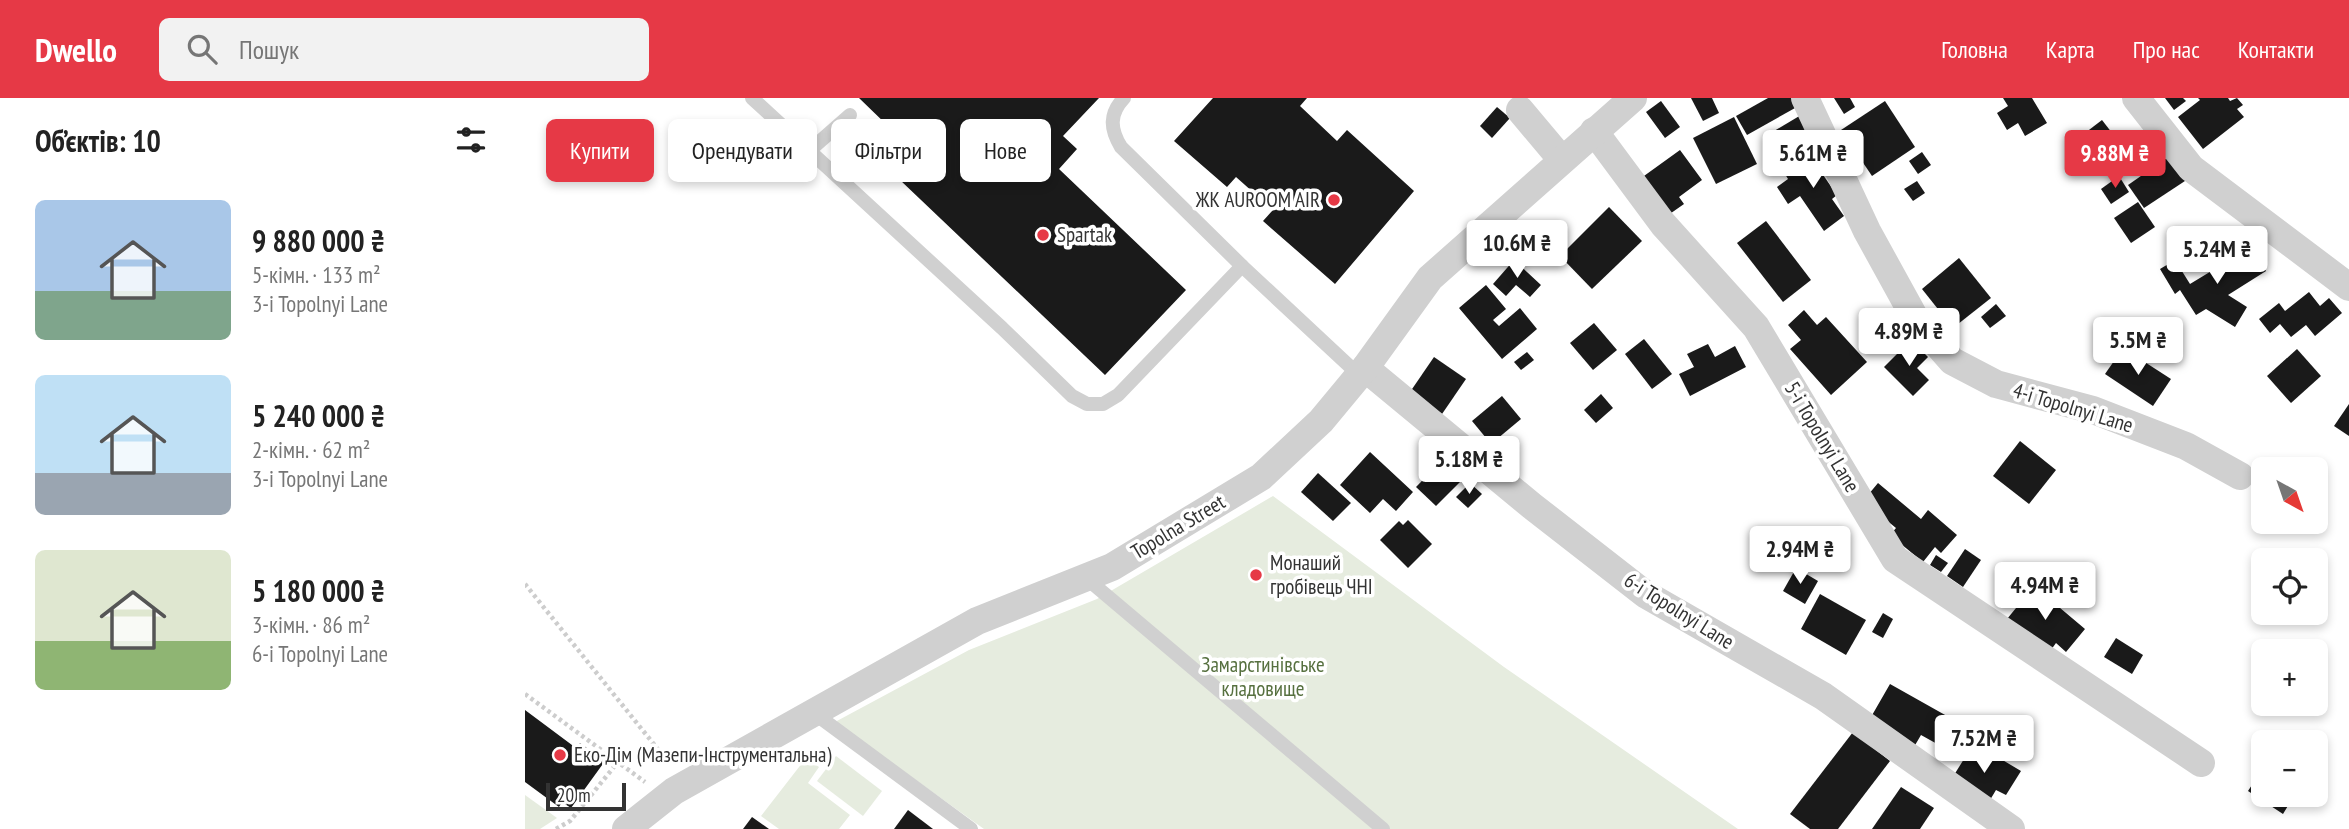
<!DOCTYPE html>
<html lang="uk">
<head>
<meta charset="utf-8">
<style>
  :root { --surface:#fff; --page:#f2f2f2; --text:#222; --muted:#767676; --accent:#e63946 }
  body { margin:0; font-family:"PT Sans Narrow",sans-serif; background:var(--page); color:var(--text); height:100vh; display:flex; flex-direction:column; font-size:26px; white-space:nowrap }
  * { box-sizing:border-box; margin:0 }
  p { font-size:23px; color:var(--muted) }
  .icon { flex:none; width:38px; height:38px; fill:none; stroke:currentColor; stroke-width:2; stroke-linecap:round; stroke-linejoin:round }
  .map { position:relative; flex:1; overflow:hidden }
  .panel { display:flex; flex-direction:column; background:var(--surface); width:525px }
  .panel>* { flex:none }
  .hud { position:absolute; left:21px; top:21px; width:665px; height:63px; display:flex; gap:14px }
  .needle { width:46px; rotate:140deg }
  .fabs { position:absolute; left:1726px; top:359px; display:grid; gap:14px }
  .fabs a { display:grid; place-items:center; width:77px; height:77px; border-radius:10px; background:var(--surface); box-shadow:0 4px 10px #0003; font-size:35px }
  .scale { position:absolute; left:21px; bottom:18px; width:80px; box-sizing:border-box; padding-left:7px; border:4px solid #333; border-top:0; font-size:19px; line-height:24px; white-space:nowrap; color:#333; -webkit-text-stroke:5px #fff; paint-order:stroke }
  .price { position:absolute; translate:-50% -60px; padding:0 16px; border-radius:7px; background:#fff; color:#222; font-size:23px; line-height:46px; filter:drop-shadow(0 2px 4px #0008) }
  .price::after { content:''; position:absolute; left:50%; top:42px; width:21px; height:16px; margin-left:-10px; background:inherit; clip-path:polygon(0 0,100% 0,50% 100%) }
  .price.active { background:var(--accent); color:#fff }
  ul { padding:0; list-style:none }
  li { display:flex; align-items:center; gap:21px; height:175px; padding:0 35px }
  li span { display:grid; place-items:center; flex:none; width:196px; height:140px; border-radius:10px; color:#555 }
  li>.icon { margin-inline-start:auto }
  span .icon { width:84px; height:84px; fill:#fffc; stroke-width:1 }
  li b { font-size:30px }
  h2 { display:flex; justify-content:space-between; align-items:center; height:84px; padding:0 35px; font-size:30px }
  .pill { padding:0 24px; border-radius:10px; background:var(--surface); box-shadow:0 4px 10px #0003; font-size:24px; line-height:63px }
  .pill.active { background:var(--accent); color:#fff }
  header { display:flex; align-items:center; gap:42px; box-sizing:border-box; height:98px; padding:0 35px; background:var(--accent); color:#fff }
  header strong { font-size:33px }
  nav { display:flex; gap:38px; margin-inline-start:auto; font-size:24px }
  .search { width:490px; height:63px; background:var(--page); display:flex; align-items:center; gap:18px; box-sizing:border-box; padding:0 24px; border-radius:10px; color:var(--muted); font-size:26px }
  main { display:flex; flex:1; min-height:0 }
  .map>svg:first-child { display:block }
</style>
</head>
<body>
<header>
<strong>Dwello</strong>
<div class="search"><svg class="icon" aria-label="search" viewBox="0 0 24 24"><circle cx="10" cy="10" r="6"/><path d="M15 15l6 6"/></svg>Пошук</div>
<nav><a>Головна</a><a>Карта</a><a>Про нас</a><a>Контакти</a></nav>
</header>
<main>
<section class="panel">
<h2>Об’єктів: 10<svg class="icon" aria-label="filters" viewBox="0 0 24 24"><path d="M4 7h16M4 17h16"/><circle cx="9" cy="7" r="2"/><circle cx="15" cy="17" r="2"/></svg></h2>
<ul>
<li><span style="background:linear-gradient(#a9c7e8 65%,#7fa58c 0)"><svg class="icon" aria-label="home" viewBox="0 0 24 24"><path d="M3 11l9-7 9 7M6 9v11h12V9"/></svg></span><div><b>9 880 000 ₴</b><p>5-кімн. · 133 m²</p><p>3-i Topolnyi Lane</p></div></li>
<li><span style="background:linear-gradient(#bfe0f5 70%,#9aa5b1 0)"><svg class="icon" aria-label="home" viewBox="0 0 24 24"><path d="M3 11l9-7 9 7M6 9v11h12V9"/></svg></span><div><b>5 240 000 ₴</b><p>2-кімн. · 62 m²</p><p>3-i Topolnyi Lane</p></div></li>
<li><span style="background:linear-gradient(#dfe7d0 65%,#8fb573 0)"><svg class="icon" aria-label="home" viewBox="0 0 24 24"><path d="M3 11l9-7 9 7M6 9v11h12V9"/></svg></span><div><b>5 180 000 ₴</b><p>3-кімн. · 86 m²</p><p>6-i Topolnyi Lane</p></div></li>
</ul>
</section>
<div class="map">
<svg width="1824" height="731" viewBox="0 0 1824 731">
  <rect width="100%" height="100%" fill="#fff"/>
  <g fill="#e6ecdf">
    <path d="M748,398L979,569L1213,731H459L310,624L444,552L572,501Z"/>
    <path d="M311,658L357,693L338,718L292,683Z"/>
    <path d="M281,660L294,669L283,685L325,717L314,731H254L236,718Z"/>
    <path d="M0,697L32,720L15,731H0Z"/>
  </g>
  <g fill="#1a1a1a">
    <path d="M334,0H574L538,38L552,51L534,71L661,192L580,277L375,82L396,60Z"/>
    <path d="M688,0H782L775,8L812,43L822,32L889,93L810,186L738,123L748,112L711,79L702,89L649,43Z"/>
    <path d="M1166,0H1187L1194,15L1178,23Z"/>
    <path d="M1243,0H1276L1279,5L1222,37L1211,18Z"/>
    <path d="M1309,0H1325L1330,9L1319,16Z"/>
    <path d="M1478,0H1507L1522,25L1500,38L1493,25L1482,32L1472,15L1483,8Z"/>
    <path d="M1640,0H1658L1661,3L1649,12Z"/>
    <path d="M1673,0H1703L1705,3L1712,0L1718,7L1712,11L1719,19L1678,51L1653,19L1675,2Z"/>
    <path d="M1136,3L1155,29L1140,40L1121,14Z"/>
    <path d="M1360,3L1390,49L1347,78L1316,32Z"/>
    <path d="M972,9L985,20L967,40L955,28Z"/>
    <path d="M1276,17L1286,36L1254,55L1244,36Z"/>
    <path d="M1209,19L1232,66L1191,86L1168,40Z"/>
    <path d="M1577,22L1594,44L1578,57L1560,35Z"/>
    <path d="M1155,52L1177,82L1154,99L1159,106L1139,120L1112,83Z"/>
    <path d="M1293,53L1304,69L1296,74L1312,97L1307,101L1319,118L1299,133L1275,98L1263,106L1252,89L1263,81L1260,76Z"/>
    <path d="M1397,54L1406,67L1393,76L1384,63Z"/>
    <path d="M1646,57L1663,81L1619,110L1603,87Z"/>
    <path d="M1594,78L1604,94L1586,106L1576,91Z"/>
    <path d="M1392,83L1400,95L1388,103L1379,91Z"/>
    <path d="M1613,104L1630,129L1606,145L1589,120Z"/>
    <path d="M1084,109L1117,143L1067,191L1035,158Z"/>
    <path d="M1241,123L1286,182L1258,204L1212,145Z"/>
    <path d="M1726,149L1741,173L1703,197L1722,209L1710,229L1681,211L1671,217L1655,192L1650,196L1635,171L1650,162L1665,186Z"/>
    <path d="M1434,160L1466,200L1428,230L1397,191Z"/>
    <path d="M989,162L1016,187L1005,199L991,187L981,198L968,186Z"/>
    <path d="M961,187L981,211L968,222L974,228L995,210L1012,231L977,261L934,210Z"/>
    <path d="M1784,194L1795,208L1804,200L1817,215L1790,238L1781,227L1766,239L1755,226L1745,235L1734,221L1754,205L1760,213Z"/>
    <path d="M1471,206L1481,218L1465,230L1456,219Z"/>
    <path d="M1279,212L1292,227L1301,219L1342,264L1306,297L1265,251L1276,242L1263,227Z"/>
    <path d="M1069,225L1092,252L1068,272L1045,245Z"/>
    <path d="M1119,241L1147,276L1127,291L1100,256Z"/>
    <path d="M1386,242L1403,259L1392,270L1404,282L1388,298L1359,269Z"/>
    <path d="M1183,246L1190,259L1210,248L1221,269L1165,298L1154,276L1169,269L1162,256Z"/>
    <path d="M1598,250L1646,281L1628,308L1580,276Z"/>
    <path d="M1772,251L1796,278L1766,305L1742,278Z"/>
    <path d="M1002,254L1009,262L996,272L989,264Z"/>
    <path d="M909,259L941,281L917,316L885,294Z"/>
    <path d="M1076,296L1088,310L1071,325L1059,312Z"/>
    <path d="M977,298L996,321L966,346L947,323Z"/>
    <path d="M1824,306V338L1809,328Z"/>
    <path d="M1495,343L1531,372L1504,406L1468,378Z"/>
    <path d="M845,354L888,394L871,413L858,401L845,415L815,387Z"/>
    <path d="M922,357L942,377L911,408L891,389Z"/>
    <path d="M793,375L826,405L808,423L776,394Z"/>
    <path d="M945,385L957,396L943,410L931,399Z"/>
    <path d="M1353,385L1396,421L1403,412L1432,437L1416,455L1410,449L1398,464L1365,437L1371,430L1338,403Z"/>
    <path d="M883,422L907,446L883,470L855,442L874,423L878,427Z"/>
    <path d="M1440,451L1456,462L1438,489L1422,478Z"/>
    <path d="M1411,457L1423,465L1416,474L1405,467Z"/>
    <path d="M1271,470L1293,483L1280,506L1258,493Z"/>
    <path d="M1509,488L1560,531L1541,554L1531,545L1523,556L1482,521Z"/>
    <path d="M1295,496L1341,522L1321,557L1276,531Z"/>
    <path d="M1358,515L1368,521L1358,540L1347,534Z"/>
    <path d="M1591,540L1618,557L1607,576L1579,559Z"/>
    <path d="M1365,586L1429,622L1414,647L1396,637L1386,654L1346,619Z"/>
    <path d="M0,612L51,650L55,645L80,663L46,710L37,704L34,709L0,684Z"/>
    <path d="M1328,634L1365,663L1313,731H1285L1265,716Z"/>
    <path d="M1449,645L1496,673L1481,697L1471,692L1462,707L1424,685Z"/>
    <path d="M1738,670V696H1770L1758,716L1723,693Z"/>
    <path d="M1376,689L1409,710L1395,731H1347Z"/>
    <path d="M383,712L408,731H369Z"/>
    <path d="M227,719L244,731H218Z"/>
  </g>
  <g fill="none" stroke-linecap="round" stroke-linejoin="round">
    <g stroke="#cdcdcd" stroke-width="4.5" stroke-dasharray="3.5 3.5" stroke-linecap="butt">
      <path d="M0,486L144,665"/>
      <path d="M0,596L120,684"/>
      <path d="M31,731L45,723L93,664"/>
    </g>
    <g stroke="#d0d0d0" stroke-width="14">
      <path d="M227,0L477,230L547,298L562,306H578L593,297L717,168"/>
      <path d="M599,0C584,16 585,31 596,49L717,168L834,277"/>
      <path d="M284,53L325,17"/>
      <path d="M561,480L858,731"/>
      <path d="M289,615L446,731"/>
    </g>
    <g stroke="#d0d0d0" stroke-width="28">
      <path d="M1280,0L1342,133L1391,222L1427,263L1471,286L1568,312L1661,348L1715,378"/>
      <path d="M1611,0L1666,70L1824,189"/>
      <path d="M995,12L1037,62"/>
      <path d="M1069,33L1138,126L1231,229L1370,461L1676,665"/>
      <path d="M840,270L1007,408L1120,496L1298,598L1486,731"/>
      <path d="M101,731L149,693L452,523L587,469L736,379L796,323L840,270L905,180L1108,0"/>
    </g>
  </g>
  <g fill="#e63946" stroke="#fff" stroke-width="2.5">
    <circle cx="809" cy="102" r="7"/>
    <circle cx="518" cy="137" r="7"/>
    <circle cx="731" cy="477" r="7"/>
    <circle cx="35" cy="657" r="7"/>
  </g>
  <g text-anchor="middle" stroke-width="7" stroke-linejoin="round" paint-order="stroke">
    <g font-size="21" fill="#333" stroke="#fff" text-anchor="start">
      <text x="795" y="109" text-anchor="end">ЖК AUROOM AIR</text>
      <text x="532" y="144">Spartak</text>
      <text x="745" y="472">Монаший<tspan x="745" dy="24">гробівець ЧНІ</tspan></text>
      <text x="49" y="664">Еко-Дім (Мазепи-Інструментальна)</text>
    </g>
    <g font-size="21" fill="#333" stroke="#fff">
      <text transform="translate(1548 310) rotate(17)" y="7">4-i Topolnyi Lane</text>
      <text transform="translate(1297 339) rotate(59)" y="7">5-i Topolnyi Lane</text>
      <text transform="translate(653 429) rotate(-31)" y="7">Topolna Street</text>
      <text transform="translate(1154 513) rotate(32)" y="7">6-i Topolnyi Lane</text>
    </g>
    <g font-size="21" fill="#56703f" stroke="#fff">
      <text x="738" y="574">Замарстинівське<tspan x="738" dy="24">кладовище</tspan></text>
    </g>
  </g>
</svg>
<div class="fabs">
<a><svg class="needle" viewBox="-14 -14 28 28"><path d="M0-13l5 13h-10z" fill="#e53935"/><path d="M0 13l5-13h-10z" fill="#767676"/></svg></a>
<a><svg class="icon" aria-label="locate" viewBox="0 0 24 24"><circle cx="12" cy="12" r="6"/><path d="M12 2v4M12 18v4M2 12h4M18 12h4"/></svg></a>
<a>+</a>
<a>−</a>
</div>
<div class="scale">20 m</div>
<b class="price" style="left:1288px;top:92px">5.61M ₴</b>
<b class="price active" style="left:1590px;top:92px">9.88M ₴</b>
<b class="price" style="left:992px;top:182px">10.6M ₴</b>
<b class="price" style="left:1692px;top:188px">5.24M ₴</b>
<b class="price" style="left:1384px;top:270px">4.89M ₴</b>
<b class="price" style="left:1613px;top:279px">5.5M ₴</b>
<b class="price" style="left:944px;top:398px">5.18M ₴</b>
<b class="price" style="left:1275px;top:488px">2.94M ₴</b>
<b class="price" style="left:1520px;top:524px">4.94M ₴</b>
<b class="price" style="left:1459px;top:677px">7.52M ₴</b>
<div class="hud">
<a class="pill active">Купити</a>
<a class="pill">Орендувати</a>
<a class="pill">Фільтри</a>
<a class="pill">Нове</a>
</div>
</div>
</main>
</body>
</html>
